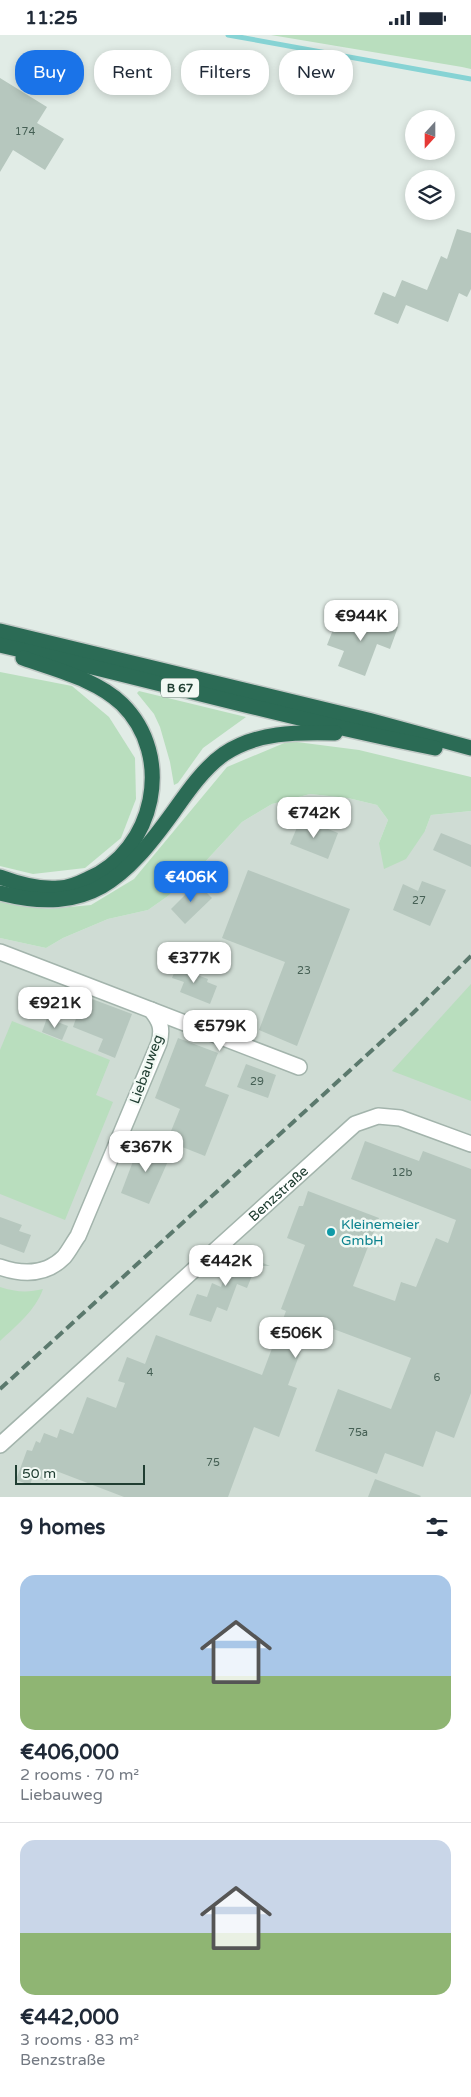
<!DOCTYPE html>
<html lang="en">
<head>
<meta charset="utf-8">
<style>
  :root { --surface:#fff; --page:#f2f2f3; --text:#1f2937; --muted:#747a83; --line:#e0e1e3; --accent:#1a73e8 }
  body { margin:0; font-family:"Varela Round",sans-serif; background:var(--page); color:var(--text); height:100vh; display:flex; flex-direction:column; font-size:19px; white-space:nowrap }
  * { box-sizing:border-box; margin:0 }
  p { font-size:16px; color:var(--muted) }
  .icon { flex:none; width:28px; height:28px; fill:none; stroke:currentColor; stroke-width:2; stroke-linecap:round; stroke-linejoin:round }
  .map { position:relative; height:1462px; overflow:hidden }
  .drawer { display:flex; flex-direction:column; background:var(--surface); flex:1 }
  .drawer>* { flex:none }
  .guide { position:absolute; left:15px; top:15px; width:441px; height:45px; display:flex; gap:10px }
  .needle { width:32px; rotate:201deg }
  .buttons { position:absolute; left:405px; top:75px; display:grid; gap:10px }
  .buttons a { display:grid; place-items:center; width:50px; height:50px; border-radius:50%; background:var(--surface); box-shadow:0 2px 8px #0003; font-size:25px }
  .scale { position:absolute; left:15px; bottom:12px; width:130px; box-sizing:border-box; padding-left:5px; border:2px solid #203e32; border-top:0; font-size:14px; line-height:18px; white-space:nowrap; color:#203e32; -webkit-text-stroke:4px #f2f9f4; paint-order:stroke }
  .price { position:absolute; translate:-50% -42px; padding:0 11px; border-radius:10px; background:#fff; color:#222; font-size:16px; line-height:32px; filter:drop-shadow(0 1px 2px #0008) }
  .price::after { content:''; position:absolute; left:50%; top:30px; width:15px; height:11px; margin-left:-8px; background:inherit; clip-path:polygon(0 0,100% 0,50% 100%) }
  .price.active { background:var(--accent); color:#fff }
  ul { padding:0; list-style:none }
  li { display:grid; align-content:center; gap:10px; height:265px; padding:0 20px }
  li+li { border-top:1px solid var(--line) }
  li span { display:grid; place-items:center; height:155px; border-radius:15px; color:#555 }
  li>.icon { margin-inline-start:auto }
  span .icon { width:90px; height:90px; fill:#fffc; stroke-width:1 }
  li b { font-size:21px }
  h2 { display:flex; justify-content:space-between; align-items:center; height:60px; padding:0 20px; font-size:21px }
  .tag { padding:0 18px; border-radius:20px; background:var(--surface); box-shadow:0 2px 8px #0003; font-size:18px; line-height:45px }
  .tag.active { background:var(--accent); color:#fff }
  .status { display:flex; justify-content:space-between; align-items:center; height:35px; padding:0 25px; background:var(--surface); direction:ltr }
  .status svg { height:14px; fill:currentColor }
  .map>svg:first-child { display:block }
</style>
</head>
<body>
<div class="status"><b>11:25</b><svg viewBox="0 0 49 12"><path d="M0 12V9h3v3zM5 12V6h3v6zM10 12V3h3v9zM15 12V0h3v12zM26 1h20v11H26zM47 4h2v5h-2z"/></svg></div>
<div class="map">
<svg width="471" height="1462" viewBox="0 0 471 1462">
  <rect width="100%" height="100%" fill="#e1ece6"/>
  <path fill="#cfdcd4" d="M310,759L348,763L377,770L388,785L379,808L425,796L431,780L471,776V1462H0V903L46,913L63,903L108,884L148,875L168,861L204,828L242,787L272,769Z"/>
  <g fill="#b9debe">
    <path d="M271,0H471V34L462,32Z"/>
    <path d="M0,637L72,651L109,682L135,723L136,764L121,803L85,833L33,839L0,831Z"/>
    <path d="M139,656L143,657L246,682L203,713L178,748L174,750L170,727L160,692L154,679L137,658Z"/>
    <path d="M289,706L359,715L471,742V776L431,780L425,796L406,824L384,834L379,808L388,785L377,770L348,763L310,759L272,769L242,787L204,828L168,861L148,875L108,884L63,903L46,913L0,903V866L48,874L91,870L134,844L227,732Z"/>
    <path d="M471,949V1066L392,1036Z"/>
    <path d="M12,986L110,1025L96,1060L113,1067L65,1185L0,1159V1015Z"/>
    <path d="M0,1252C16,1257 27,1258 43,1254C35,1276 17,1290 0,1306Z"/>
  </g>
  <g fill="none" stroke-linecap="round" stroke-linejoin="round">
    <path stroke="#86d3d4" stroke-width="5" d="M228,0L471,44"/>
  </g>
  <g fill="#b6c7be">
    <path d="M0,43L47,72L37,88L64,104L45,135L13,115L0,137Z"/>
    <path d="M457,194L471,198V254L467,262L459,258L448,287L406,270L398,289L374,279L383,257L395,262L402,245L427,255L441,221L447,224Z"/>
    <path d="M363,580L398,592L390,614L377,609L365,641L338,631L344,616L327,610L338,582L360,590Z"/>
    <path d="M301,783L338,798L328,824L290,809Z"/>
    <path d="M441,798L471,810V832L433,815Z"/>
    <path d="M248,835L350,874L297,1011L259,995L285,927L222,903Z"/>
    <path d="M422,846L446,855L430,891L393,875L403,849L418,856Z"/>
    <path d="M197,848L212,863L185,889L171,874Z"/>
    <path d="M179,926L191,930L189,937L208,944L207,947L217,951L210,969L180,957L184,947L172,943Z"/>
    <path d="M84,961L132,979L115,1023L98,1016L103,1004L73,992Z"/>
    <path d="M47,983L68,991L62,1005L42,997Z"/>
    <path d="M178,1003L218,1018L205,1051L229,1060L205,1121L167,1106L180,1074L155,1063Z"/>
    <path d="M246,1029L276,1040L268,1063L237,1052Z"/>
    <path d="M144,1106L172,1117L149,1169L121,1158L135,1121L138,1122Z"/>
    <path d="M365,1106L419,1126L423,1116L471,1134V1358L454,1403L436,1396L423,1432L385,1418L377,1439L315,1416L338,1354L391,1374L411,1323L312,1286L288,1350L297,1353L279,1402L254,1392L228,1462H124L51,1434L47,1446L33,1441L30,1450L16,1445L27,1415L32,1416L36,1406L40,1408L44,1398L57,1403L60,1394L73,1399L87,1362L116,1373L125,1348L118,1346L127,1322L145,1329L156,1300L262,1340L286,1276L281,1274L305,1210L287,1203L299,1171H303L308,1156L379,1183L353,1251L395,1266L401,1247L416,1252L436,1203L448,1208L456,1185L351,1144Z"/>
    <path d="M0,1182L22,1190L19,1196L31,1200L24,1218L0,1209Z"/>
    <path d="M234,1216L270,1231H256L247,1253L237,1249L227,1276L217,1272L211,1287L189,1280L197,1259L207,1262L212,1248L221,1252Z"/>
    <path d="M375,1444L421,1461L420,1462H368Z"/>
  </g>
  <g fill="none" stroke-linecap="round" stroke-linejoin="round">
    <defs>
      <g id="street">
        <path d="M0,917L151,975C160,986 163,993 159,1008L78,1201C73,1208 69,1216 64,1222C46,1240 23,1240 0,1232"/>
        <path d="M151,975L299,1032"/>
        <path id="s1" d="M0,1410L355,1089L378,1081L400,1083L471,1109"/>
      </g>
      <g id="highway">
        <path d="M0,596L368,685L471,713"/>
        <path d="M0,610C145,643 289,684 435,713"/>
        <path d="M0,842C19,849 39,855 59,853C69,853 80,848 88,844C155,815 175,721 122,669C96,644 56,635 23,623"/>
        <path d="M0,858C89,881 125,844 174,776C188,756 204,733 224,719C257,697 296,697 335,698"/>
      </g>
    </defs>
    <use href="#street" stroke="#a3b4ac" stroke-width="18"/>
    <use href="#highway" stroke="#c1c9c6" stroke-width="18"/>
    <use href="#street" stroke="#fff" stroke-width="15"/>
    <use href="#highway" stroke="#2b6b55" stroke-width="15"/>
    <path stroke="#5b796d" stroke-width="4" stroke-dasharray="10 5" stroke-linecap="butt" d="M0,1354L413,978L471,921"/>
  </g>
  <circle fill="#0f9aa8" stroke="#f2f9f4" stroke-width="2" cx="331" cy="1197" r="5"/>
  <g text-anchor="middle" stroke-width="5" stroke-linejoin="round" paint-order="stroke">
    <g font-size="11" fill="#466055">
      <text x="25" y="100">174</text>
      <text x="419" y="869">27</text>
      <text x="304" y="939">23</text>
      <text x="257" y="1050">29</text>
      <text x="402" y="1141">12b</text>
      <text x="150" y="1341">4</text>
      <text x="437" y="1346">6</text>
      <text x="358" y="1401">75a</text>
      <text x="213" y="1431">75</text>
    </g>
    <rect fill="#f2f9f4" stroke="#5f766c" stroke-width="1" x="161" y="643.5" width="38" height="19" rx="4"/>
    <g font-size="12" font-weight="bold" fill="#203e32">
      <text x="180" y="657">B 67</text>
    </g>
    <g font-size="14" fill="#203e32" stroke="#f2f9f4">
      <text transform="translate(146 1034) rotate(-70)" y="5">Liebauweg</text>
      <text dy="5" stroke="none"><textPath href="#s1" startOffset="375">Benzstraße</textPath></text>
    </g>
    <g font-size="14" fill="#0d838f" stroke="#f2f9f4" text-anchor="start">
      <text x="341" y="1194">Kleinemeier<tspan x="341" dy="16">GmbH</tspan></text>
    </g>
  </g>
</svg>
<div class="buttons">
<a><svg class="needle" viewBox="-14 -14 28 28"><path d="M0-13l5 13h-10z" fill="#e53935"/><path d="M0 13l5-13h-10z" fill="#747a83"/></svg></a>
<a><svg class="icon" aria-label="layers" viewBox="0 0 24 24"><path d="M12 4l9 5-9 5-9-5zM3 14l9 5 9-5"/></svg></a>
</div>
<div class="scale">50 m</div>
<b class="price" style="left:361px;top:607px">€944K</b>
<b class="price" style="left:314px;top:804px">€742K</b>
<b class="price active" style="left:191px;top:868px">€406K</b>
<b class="price" style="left:194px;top:949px">€377K</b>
<b class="price" style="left:55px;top:994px">€921K</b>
<b class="price" style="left:220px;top:1017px">€579K</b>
<b class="price" style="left:146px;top:1138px">€367K</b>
<b class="price" style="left:226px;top:1252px">€442K</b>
<b class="price" style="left:296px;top:1324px">€506K</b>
<div class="guide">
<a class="tag active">Buy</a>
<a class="tag">Rent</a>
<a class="tag">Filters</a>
<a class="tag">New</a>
</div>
</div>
<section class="drawer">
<h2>9 homes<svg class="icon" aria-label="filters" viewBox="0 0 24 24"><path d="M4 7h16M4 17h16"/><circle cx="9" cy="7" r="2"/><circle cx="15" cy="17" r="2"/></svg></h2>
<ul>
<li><span style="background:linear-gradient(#a9c7e8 65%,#8fb573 0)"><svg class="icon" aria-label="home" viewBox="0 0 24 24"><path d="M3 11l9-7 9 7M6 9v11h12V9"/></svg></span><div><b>€406,000</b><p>2 rooms · 70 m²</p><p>Liebauweg</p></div></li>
<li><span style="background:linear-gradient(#c9d6e8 60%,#8fb573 0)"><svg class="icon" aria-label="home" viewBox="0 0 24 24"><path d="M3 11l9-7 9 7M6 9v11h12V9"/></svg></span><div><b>€442,000</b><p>3 rooms · 83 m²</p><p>Benzstraße</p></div></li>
</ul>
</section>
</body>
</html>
